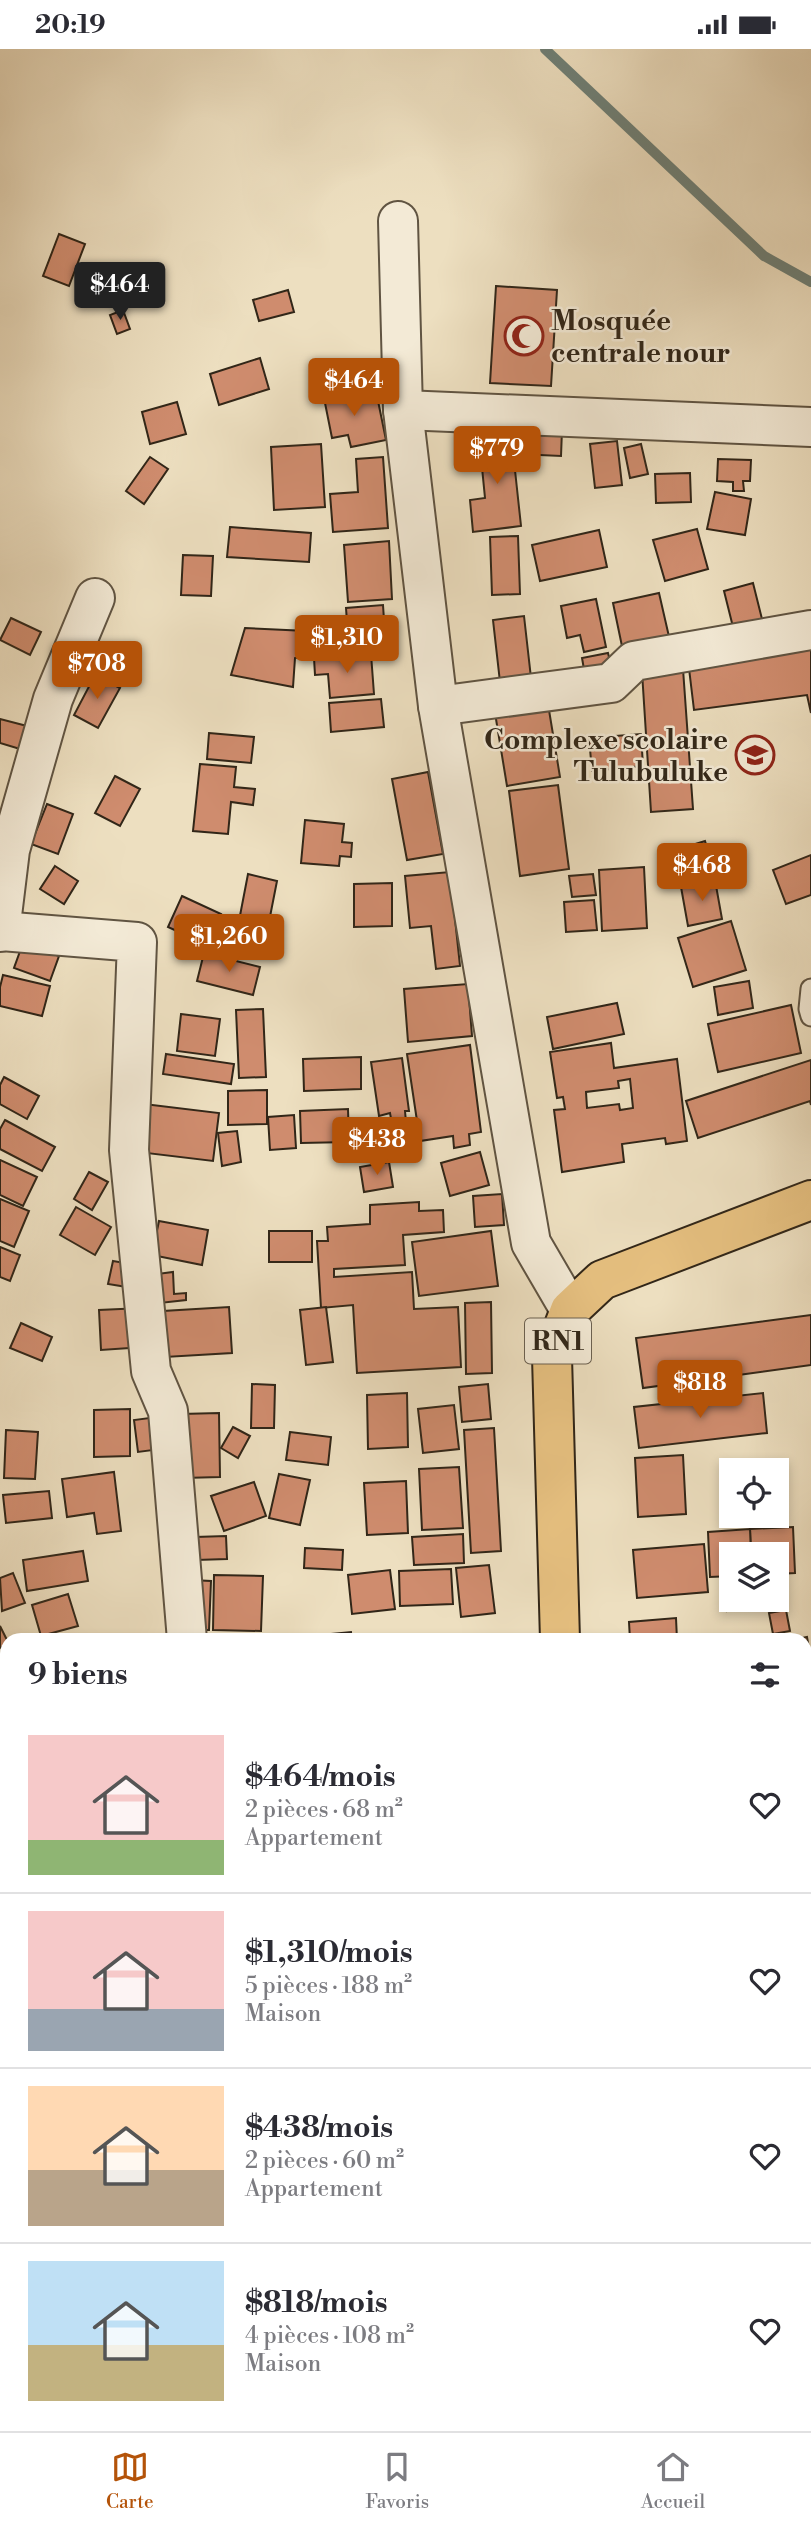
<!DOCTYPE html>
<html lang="fr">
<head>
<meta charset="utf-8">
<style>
  :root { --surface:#fff; --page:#f7f7f7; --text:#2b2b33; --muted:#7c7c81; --line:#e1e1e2; --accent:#b45309 }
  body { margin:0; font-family:"Libre Bodoni",serif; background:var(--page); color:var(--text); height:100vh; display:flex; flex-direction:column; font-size:26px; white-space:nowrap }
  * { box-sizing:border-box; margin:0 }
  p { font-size:23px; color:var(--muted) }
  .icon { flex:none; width:38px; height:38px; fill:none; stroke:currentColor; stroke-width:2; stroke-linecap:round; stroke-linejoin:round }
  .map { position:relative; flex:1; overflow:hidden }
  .drawer { position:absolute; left:0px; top:1584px; width:812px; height:800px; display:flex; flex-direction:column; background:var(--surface); border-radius:21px 21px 0 0; box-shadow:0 4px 10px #0003 }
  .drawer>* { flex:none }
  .fabs { position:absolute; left:719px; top:1409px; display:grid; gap:14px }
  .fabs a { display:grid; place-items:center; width:70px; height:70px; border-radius:0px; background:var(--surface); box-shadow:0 4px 10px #0003; font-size:35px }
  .price { position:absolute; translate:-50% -60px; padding:0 16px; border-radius:7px; background:var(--accent); color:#fff; font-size:23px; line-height:46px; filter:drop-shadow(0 2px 4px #0008) }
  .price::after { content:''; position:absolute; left:50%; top:42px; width:21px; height:16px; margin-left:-10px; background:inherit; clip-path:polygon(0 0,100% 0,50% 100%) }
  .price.selected { background:#222; color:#fff }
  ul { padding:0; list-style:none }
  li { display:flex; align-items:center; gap:21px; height:175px; padding:0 28px }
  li+li { border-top:2px solid var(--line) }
  li span { display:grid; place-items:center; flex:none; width:196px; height:140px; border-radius:0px; color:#555 }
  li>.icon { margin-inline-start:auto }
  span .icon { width:84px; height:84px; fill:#fffc; stroke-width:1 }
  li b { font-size:30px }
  h2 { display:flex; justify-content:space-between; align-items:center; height:84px; padding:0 28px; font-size:30px }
  .status { display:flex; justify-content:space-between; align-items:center; height:49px; padding:0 35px; background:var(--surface); direction:ltr }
  .status svg { height:19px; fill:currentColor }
  .dock { display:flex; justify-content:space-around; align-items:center; height:98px; border-top:2px solid var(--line); background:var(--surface); font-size:19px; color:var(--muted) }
  .dock a { display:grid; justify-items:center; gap:4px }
  .dock .selected { color:var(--accent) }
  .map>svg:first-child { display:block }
</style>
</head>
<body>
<div class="status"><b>20:19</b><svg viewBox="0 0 49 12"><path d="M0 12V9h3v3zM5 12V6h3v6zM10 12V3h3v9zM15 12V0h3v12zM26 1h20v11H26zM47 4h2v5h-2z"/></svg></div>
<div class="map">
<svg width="811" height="2382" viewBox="0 0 811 2382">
  <rect width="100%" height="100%" fill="#eddfc0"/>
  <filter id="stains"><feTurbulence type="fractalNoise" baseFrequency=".00286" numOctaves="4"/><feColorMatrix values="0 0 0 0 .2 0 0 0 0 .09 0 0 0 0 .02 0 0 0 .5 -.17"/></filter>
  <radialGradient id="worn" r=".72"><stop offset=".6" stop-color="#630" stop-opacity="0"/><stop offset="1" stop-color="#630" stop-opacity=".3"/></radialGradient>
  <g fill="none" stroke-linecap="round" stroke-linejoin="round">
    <path stroke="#6f8077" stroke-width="10" d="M545,0L764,207L811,233"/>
  </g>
  <g fill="#cf8c6e" stroke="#312618" stroke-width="2" fill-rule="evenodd">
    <path d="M59,185L85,195L69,237L43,227Z"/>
    <path d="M496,237L557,241L551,337L490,334Z"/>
    <path d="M288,241L294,263L259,272L253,251Z"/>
    <path d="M123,261L130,280L117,285L110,266Z"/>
    <path d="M260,309L269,340L219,356L210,325Z"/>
    <path d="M349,339L352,352L377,347L386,391L351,398L348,386L332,389L323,344Z"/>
    <path d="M177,353L186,385L150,395L142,363Z"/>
    <path d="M520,378L562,381L561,407L518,405Z"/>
    <path d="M511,384L521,477L473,483L470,451L485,449L479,388Z"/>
    <path d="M617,392L622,436L595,439L590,395Z"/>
    <path d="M321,395L325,458L274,461L271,398Z"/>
    <path d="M641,395L648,425L630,429L624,399Z"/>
    <path d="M150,408L168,420L144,455L126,442Z"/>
    <path d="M383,408L388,479L333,483L330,445L358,443L356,410Z"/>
    <path d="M718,410L751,411L750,432H743L744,442H733V433L717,432Z"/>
    <path d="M690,424L691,453L656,454L655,425Z"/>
    <path d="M715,443L751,450L745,486L707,480Z"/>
    <path d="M230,478L311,484L309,513L227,508Z"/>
    <path d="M697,480L708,520L665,532L653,491Z"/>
    <path d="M599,481L607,518L540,532L532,496Z"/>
    <path d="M518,487L520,545L492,546L490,488Z"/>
    <path d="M389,492L392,550L348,553L344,496Z"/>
    <path d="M183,506L213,507L211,547L181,546Z"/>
    <path d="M753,534L763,574L734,582L724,542Z"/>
    <path d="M659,544L670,592L623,602L613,554Z"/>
    <path d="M596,550L606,598L584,603L580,586L567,589L561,557Z"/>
    <path d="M383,556L384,571L347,573L346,559Z"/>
    <path d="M524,567L531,629L500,633L493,571Z"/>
    <path d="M11,569L41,583L30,606L0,591Z"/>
    <path d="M378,577L379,601L312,604L311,580Z"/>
    <path d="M245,579L307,582L308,607L295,609L293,638L231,626Z"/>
    <path d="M811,590V664L807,646L694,661L688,611Z"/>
    <path d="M608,604L612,621L585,626L582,609Z"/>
    <path d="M371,605L374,645L330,649L328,625L315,626L314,609Z"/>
    <path d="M683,620L693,760L651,763L642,623Z"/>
    <path d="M95,626L120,639L98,679L74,666Z"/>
    <path d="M381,650L384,678L331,683L329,654Z"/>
    <path d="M548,655L560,728L507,737L495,664Z"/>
    <path d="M0,670L27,677L20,700L0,694Z"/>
    <path d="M209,684L254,688L251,714L207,710Z"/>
    <path d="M641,685L643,717L592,722L589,689Z"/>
    <path d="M200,715L236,718L234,738L255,740L253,756L231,753L228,785L193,782Z"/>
    <path d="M428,723L443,805L407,811L392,730Z"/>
    <path d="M115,727L140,740L120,777L95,764Z"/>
    <path d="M558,736L569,820L520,827L509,742Z"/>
    <path d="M47,755L73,765L58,805L31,795Z"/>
    <path d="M305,771L344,775L342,793L352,794L351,808L340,807L339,817L301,814Z"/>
    <path d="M705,792L714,822L675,833L666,804Z"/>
    <path d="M811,806V846L786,855L773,821Z"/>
    <path d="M55,817L78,832L64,855L40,840Z"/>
    <path d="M644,818L647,879L602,882L599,821Z"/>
    <path d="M450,823L460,917L436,920L431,877L410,879L405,827Z"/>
    <path d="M248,825L277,832L267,883L238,877Z"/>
    <path d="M593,825L596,846L572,848L569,827Z"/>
    <path d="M715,831L722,870L688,877L681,838Z"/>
    <path d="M392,834V877L354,878V835Z"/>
    <path d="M182,847L221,865L207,896L168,878Z"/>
    <path d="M594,851L597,881L566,883L564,853Z"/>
    <path d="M731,872L746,921L693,938L678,889Z"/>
    <path d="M23,894L59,907L50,932L14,919Z"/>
    <path d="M204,904L260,918L253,946L197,932Z"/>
    <path d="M3,926L50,937L42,967L0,957V938Z"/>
    <path d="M749,932L753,959L718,966L714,938Z"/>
    <path d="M468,935L472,987L408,993L404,940Z"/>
    <path d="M617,954L624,985L553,1000L547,968Z"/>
    <path d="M791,956L801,1004L718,1023L708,975Z"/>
    <path d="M263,960L266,1028L239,1029L236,961Z"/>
    <path d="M181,965L220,970L215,1007L177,1002Z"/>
    <path d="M611,994L614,1019L677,1010L687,1092L666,1095L665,1089L622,1095L624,1113L562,1123L554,1061L565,1060L563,1048L557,1049L550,1003ZM630,1030L633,1059L620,1061L619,1055L587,1059L586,1043L619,1039L618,1032Z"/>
    <path d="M470,996L481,1083L469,1085L470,1096L454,1099L453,1087L420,1092L407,1005Z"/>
    <path d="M166,1005L234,1015L231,1035L163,1025Z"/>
    <path d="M361,1008V1040L304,1042L303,1010Z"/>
    <path d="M402,1009L409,1062H405L406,1073L392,1075L390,1064L379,1067L371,1013Z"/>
    <path d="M811,1011V1056L810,1052L698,1089L686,1052Z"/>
    <path d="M4,1028L39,1047L27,1070L0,1055V1036Z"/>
    <path d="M267,1041V1075L228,1076V1042Z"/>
    <path d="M144,1055L219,1064L213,1112L138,1103Z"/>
    <path d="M348,1060L349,1093L301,1094L300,1062Z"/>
    <path d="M294,1066L296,1099L270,1101L268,1068Z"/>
    <path d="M5,1071L55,1098L42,1122L0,1100V1080Z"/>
    <path d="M237,1082L241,1113L222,1117L218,1084Z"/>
    <path d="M480,1103L489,1136L450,1147L441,1114Z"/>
    <path d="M0,1111L37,1128L23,1157L0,1146Z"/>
    <path d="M389,1113L393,1138L364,1143L360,1118Z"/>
    <path d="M89,1123L108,1133L92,1161L74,1150Z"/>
    <path d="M502,1145L504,1176L475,1178L473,1147Z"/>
    <path d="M0,1150L29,1162L14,1198L0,1192Z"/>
    <path d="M419,1153V1162L443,1161L444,1183L403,1186L405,1216L334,1220V1228L412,1223L414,1260L458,1258L461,1318L357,1324L353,1256L321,1259L317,1192H328L327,1178L370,1175V1156Z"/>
    <path d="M76,1158L111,1178L95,1206L60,1186Z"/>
    <path d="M159,1172L208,1181L202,1216L152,1206Z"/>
    <rect x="269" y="1182" width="43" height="31"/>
    <path d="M491,1182L498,1237L419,1247L412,1193Z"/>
    <path d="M0,1198L20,1206L10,1232L0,1228Z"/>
    <path d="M113,1212L131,1215L127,1238L108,1235Z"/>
    <path d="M173,1223L174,1245L186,1244V1251L160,1254L157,1225Z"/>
    <path d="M491,1253L492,1324L466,1325L465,1254Z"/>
    <path d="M229,1258L232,1304L165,1308L163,1262Z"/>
    <path d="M326,1258L333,1313L306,1316L300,1261Z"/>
    <path d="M142,1259L144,1298L101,1301L99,1261Z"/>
    <path d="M811,1266V1316L643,1339L636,1289Z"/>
    <path d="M21,1274L52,1288L42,1312L10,1299Z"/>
    <path d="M252,1335L275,1336L274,1379H251Z"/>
    <path d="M488,1335L491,1370L462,1373L459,1338Z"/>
    <path d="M407,1344L408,1398L368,1400L367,1346Z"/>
    <path d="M763,1344L767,1384L639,1399L634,1358Z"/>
    <path d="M454,1356L459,1400L423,1404L418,1360Z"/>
    <path d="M130,1360V1407L94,1408V1361Z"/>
    <path d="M219,1364L220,1428L183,1429L181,1365Z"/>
    <path d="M157,1368L161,1400L138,1403L134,1371Z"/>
    <path d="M233,1378L250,1387L238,1409L221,1399Z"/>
    <path d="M494,1379L501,1502L471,1504L464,1381Z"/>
    <path d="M6,1381L38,1383L35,1430L4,1429Z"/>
    <path d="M290,1383L331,1388L328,1416L286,1411Z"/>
    <path d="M683,1406L686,1465L638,1468L635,1409Z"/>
    <path d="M459,1418L463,1479L422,1481L419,1420Z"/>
    <path d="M114,1423L121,1482L97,1485L94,1464L67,1468L62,1430Z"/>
    <path d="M279,1425L310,1431L300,1476L269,1469Z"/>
    <path d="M406,1432L408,1484L367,1486L364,1434Z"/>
    <path d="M254,1433L266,1467L224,1482L211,1447Z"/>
    <path d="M49,1442L52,1469L6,1474L3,1446Z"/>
    <path d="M793,1478L795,1524L777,1525V1505H751L750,1480Z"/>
    <path d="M750,1480L751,1505H732V1527L710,1528L708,1483Z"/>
    <path d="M463,1485L464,1514L414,1516L412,1488Z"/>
    <path d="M226,1487L227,1510L196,1511L195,1488Z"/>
    <path d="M704,1495L708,1543L637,1549L633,1501Z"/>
    <path d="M305,1499L343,1501L342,1521L304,1519Z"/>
    <path d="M83,1502L88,1532L27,1542L23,1511Z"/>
    <path d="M489,1516L495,1564L461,1568L456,1519Z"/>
    <path d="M451,1520L453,1555L400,1557L399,1522Z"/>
    <path d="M390,1521L395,1560L352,1565L348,1526Z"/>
    <path d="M13,1524L25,1554L2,1562L0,1529Z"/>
    <path d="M214,1526L263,1527L261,1582L213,1581Z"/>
    <path d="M191,1531L211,1532L209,1581H188Z"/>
    <path d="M732,1541V1550H759L760,1556L727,1562L724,1542Z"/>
    <path d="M68,1545L78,1577L41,1587L32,1556Z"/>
    <path d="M786,1561L790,1582L773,1585L769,1564Z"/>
    <path d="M676,1569L677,1591H630L629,1573Z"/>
    <path d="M0,1577L7,1591V1596L0,1599Z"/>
    <path d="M351,1583L352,1591H312L311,1587Z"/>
    <path d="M807,1588L811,1612L805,1613V1591H792Z"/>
    <path d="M7,1833V1883L0,1887V1838Z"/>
    <path d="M7,1918V1950H4L0,1920Z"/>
    <path d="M7,1960V2018H0V1961Z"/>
    <path d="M811,1975V2015H805V1976Z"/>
    <path d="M805,2042L811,2074V2099H805Z"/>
    <rect x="0" y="2099" width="7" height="49"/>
    <rect x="805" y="2138" width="6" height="25"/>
    <rect x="805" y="2202" width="6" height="32"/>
    <path d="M811,2334V2358H805V2335Z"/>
    <path d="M145,2376H171L172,2382H147Z"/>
    <path d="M289,2376H338L340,2382H285L284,2378Z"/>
    <path d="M407,2376H481V2382H408Z"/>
    <path d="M703,2379V2382H673V2380Z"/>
  </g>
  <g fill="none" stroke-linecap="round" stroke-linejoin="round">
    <defs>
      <g id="service">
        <path d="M811,940L809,960L811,967"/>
        <path d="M805,1634L811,1665"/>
        <path d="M805,1768L811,1735"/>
        <path d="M805,1873L811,1938"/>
      </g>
      <g id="minor">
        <path d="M398,172L403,361L438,657L531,1194L570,1261"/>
        <path d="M403,361L811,378"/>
        <path d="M438,657L611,634L634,612L811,581"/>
        <path d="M0,882L137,893L129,1101L151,1322L168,1362L187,1591"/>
        <path d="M0,883L10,801L53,650L95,549"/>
        <path d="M0,1755L7,1762"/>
        <path d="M0,2216H7"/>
        <path d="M107,2376L108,2382"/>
        <path d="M220,2382L229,2376"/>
      </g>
      <g id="trunk">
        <path d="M560,1591L552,1308L570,1261L602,1231L811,1151"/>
        <path d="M569,2382L570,2376"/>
      </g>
    </defs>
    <use href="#service" stroke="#605442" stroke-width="23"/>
    <use href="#minor" stroke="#605442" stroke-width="42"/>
    <use href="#trunk" stroke="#312618" stroke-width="42"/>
    <use href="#service" stroke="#f3ead6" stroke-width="19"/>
    <use href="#minor" stroke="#f3ead6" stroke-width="38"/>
    <use href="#trunk" stroke="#e6c080" stroke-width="38"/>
  </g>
  <defs>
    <symbol id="mosque-ring" viewBox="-11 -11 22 22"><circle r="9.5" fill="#f3ead6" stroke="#8f2418" stroke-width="1.5"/><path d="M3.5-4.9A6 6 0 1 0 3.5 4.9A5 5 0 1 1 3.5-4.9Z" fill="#8f2418"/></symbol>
    <symbol id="school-ring" viewBox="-11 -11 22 22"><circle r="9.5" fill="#f3ead6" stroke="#8f2418" stroke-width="1.5"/><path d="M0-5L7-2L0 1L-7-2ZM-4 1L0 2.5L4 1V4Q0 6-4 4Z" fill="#8f2418"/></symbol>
  </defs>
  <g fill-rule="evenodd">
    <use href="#mosque-ring" x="502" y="265" width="44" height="44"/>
    <use href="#school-ring" x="733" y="684" width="44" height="44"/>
  </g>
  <g text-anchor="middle" stroke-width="5" stroke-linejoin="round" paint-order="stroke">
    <rect fill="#f3ead6" stroke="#6b6151" stroke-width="2" x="525" y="1269.5" width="66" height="45" rx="5"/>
    <g font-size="26" font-weight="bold" fill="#312618">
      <text x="558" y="1301">RN1</text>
    </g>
    <g font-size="28" font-weight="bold" fill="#312618" stroke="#f3ead6" text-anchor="start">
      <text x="551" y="281">Mosquée<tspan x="551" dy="32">centrale nour</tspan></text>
      <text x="728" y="700" text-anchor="end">Complexe scolaire<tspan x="728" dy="32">Tulubuluke</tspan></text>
    </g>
  </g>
  <rect width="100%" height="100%" filter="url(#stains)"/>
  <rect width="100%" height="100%" fill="url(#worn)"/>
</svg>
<div class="fabs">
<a><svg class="icon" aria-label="locate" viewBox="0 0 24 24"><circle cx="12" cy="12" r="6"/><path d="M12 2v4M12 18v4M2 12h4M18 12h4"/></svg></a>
<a><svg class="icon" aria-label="layers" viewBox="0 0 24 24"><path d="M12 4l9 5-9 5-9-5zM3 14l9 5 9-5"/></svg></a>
</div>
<b class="price selected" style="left:120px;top:273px">$464</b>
<b class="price" style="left:354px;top:369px">$464</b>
<b class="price" style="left:497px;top:437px">$779</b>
<b class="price" style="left:347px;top:626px">$1,310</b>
<b class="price" style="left:97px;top:652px">$708</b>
<b class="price" style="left:702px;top:854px">$468</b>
<b class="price" style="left:229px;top:925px">$1,260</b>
<b class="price" style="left:377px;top:1128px">$438</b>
<b class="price" style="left:700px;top:1371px">$818</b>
<section class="drawer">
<h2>9 biens<svg class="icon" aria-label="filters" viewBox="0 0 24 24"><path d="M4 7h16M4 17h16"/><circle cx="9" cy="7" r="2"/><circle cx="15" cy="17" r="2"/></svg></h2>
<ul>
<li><span style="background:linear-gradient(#f6c9c9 75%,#8fb573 0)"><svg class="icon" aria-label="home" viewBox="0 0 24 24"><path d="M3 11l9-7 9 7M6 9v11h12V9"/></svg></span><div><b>$464/mois</b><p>2 pièces · 68 m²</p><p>Appartement</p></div><svg class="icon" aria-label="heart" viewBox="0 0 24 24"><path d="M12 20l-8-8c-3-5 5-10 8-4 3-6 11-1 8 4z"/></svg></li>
<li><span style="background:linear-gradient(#f6c9c9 70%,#9aa5b1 0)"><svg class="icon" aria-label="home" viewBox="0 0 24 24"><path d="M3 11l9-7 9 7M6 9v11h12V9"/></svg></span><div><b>$1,310/mois</b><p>5 pièces · 188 m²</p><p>Maison</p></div><svg class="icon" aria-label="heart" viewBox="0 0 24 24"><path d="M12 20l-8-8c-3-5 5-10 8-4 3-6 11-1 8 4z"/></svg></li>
<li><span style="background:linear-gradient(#ffd9b3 60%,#b9a48a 0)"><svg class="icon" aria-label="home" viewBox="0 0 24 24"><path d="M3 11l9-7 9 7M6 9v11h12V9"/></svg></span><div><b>$438/mois</b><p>2 pièces · 60 m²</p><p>Appartement</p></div><svg class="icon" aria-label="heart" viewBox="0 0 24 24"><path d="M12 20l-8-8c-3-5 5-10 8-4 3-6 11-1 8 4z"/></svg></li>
<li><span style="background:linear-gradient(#bfe0f5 60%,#c2b280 0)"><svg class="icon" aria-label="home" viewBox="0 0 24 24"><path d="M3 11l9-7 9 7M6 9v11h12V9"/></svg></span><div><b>$818/mois</b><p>4 pièces · 108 m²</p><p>Maison</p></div><svg class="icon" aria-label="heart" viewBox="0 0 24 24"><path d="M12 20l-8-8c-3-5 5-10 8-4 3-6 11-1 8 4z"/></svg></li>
</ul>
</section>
</div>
<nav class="dock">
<a class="selected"><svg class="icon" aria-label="map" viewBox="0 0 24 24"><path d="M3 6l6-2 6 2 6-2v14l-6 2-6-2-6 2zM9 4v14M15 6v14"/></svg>Carte</a>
<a><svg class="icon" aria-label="saved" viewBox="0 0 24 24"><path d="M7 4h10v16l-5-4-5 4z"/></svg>Favoris</a>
<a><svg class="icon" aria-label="home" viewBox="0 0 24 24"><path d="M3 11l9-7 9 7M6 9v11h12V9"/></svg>Accueil</a>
</nav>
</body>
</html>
